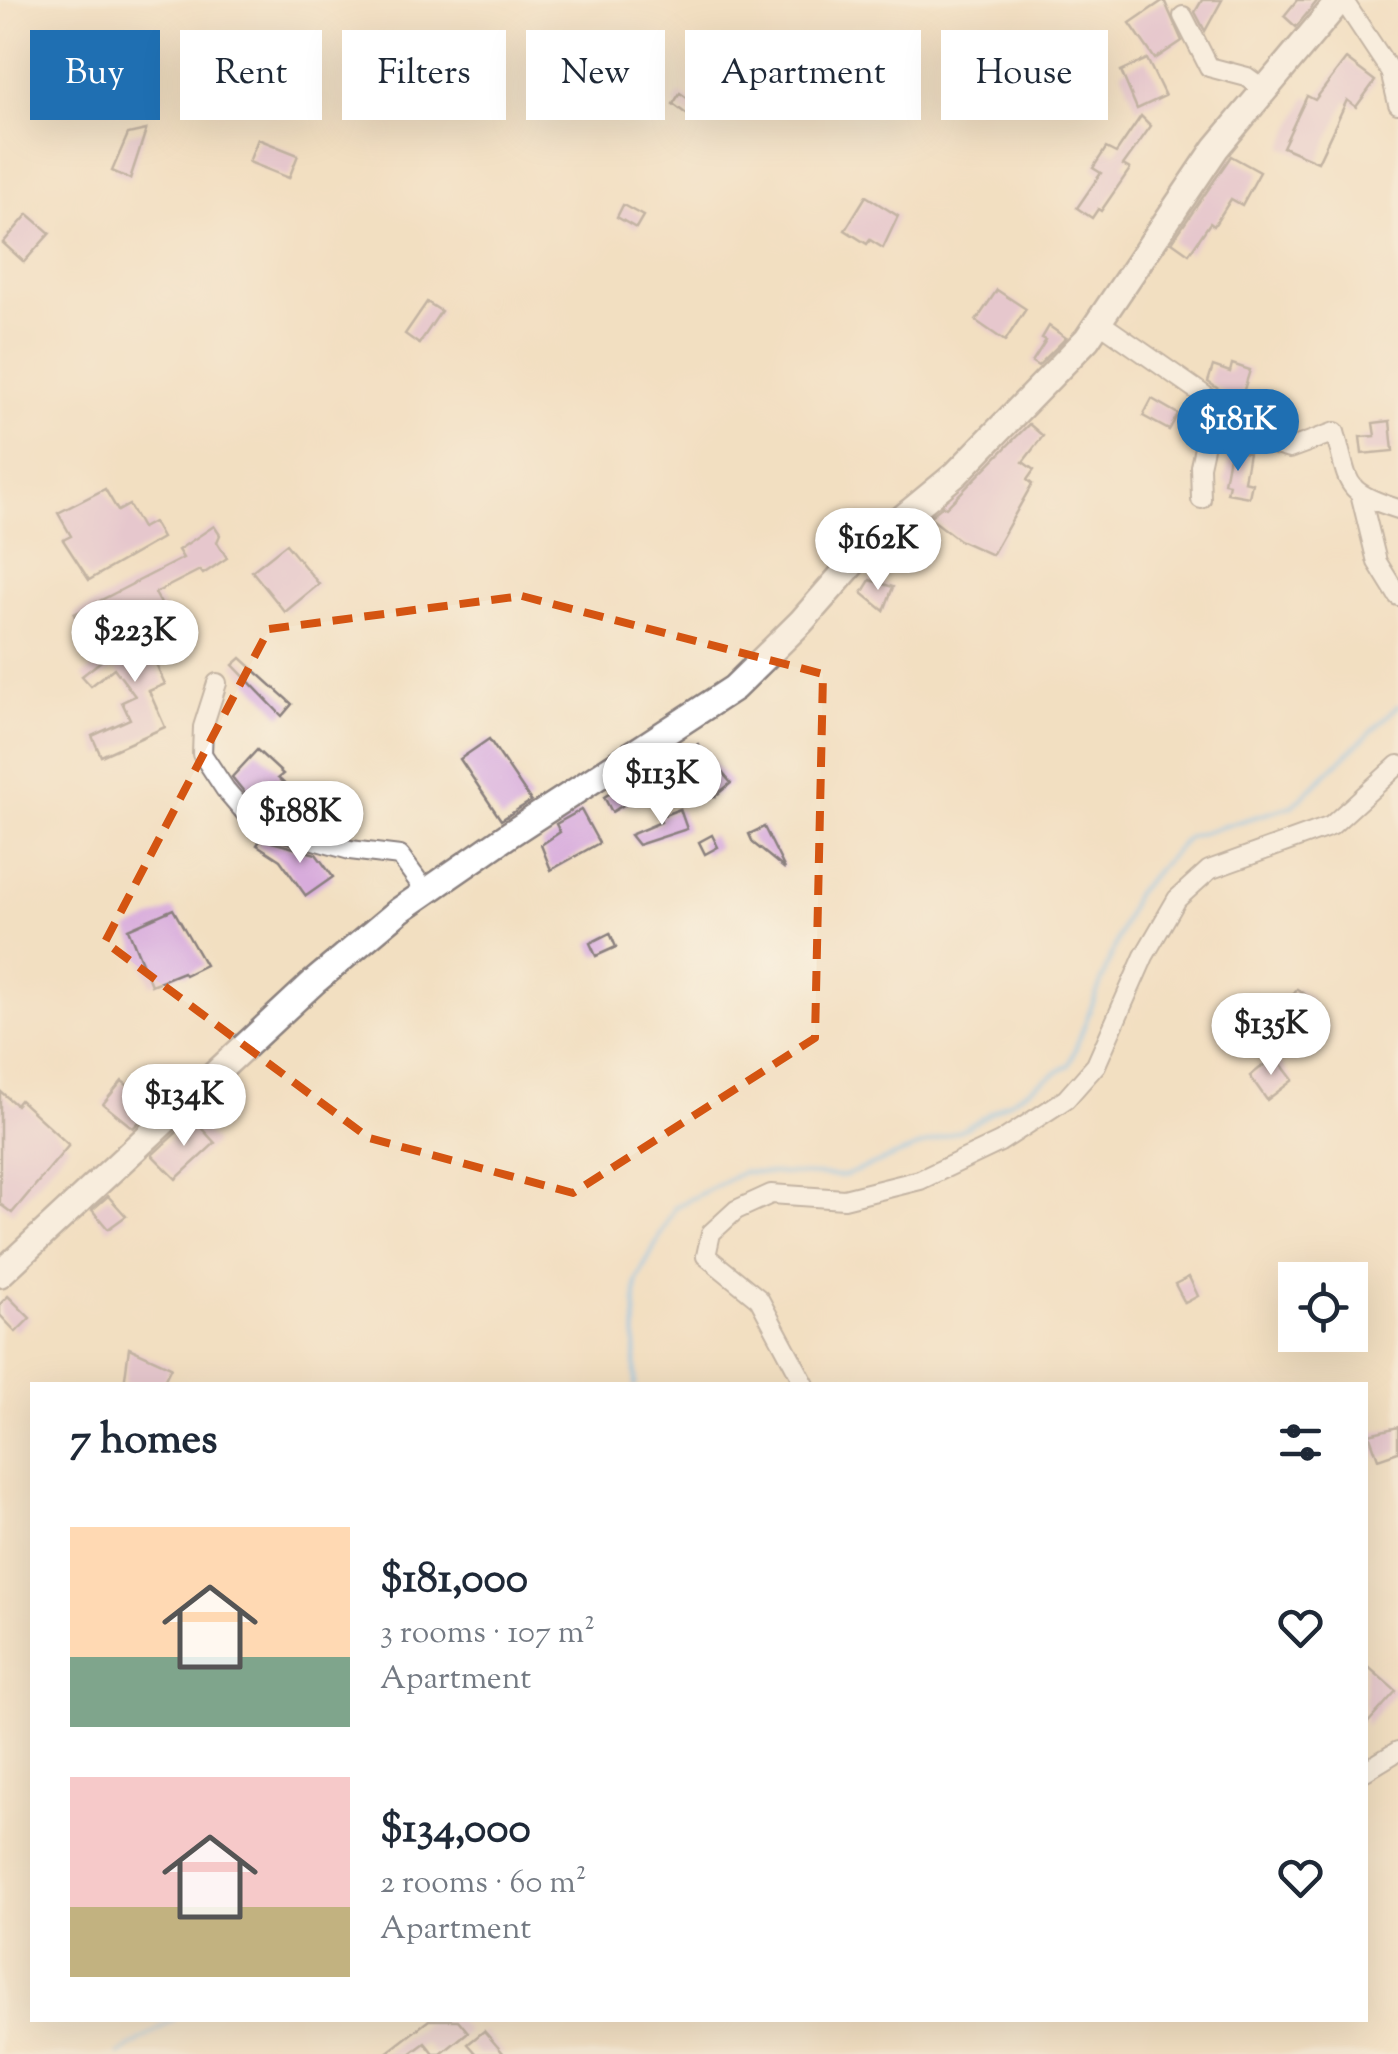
<!DOCTYPE html>
<html lang="en">
<head>
<meta charset="utf-8">
<style>
  :root { --surface:#fff; --page:#f2f2f3; --text:#1f2937; --muted:#747a83; --accent:#1f6fb2 }
  body { margin:0; font-family:"Sorts Mill Goudy",serif; background:var(--page); color:var(--text); height:100vh; display:flex; flex-direction:column; font-size:38px; white-space:nowrap }
  * { box-sizing:border-box; margin:0 }
  p { font-size:32px; color:var(--muted) }
  .icon { flex:none; width:55px; height:55px; fill:none; stroke:currentColor; stroke-width:2; stroke-linecap:round; stroke-linejoin:round }
  .map { position:relative; flex:1; overflow:hidden }
  .details { position:absolute; left:30px; top:1382px; width:1338px; height:640px; display:flex; flex-direction:column; background:var(--surface); border-radius:0px; box-shadow:0 10px 40px #0002 }
  .details>* { flex:none }
  .hud { position:absolute; left:30px; top:30px; width:1340px; height:90px; display:flex; gap:20px }
  .fabs { position:absolute; left:1278px; top:1262px; display:grid; gap:20px }
  .fabs a { display:grid; place-items:center; width:90px; height:90px; border-radius:0px; background:var(--surface); box-shadow:0 10px 40px #0002; font-size:50px }
  .price { position:absolute; translate:-50% -85px; padding:0 22px; border-radius:35px; background:#fff; color:#222; font-size:32px; line-height:65px; filter:drop-shadow(0 2px 5px #0008) }
  .price::after { content:''; position:absolute; left:50%; top:60px; width:30px; height:22px; margin-left:-15px; background:inherit; clip-path:polygon(0 0,100% 0,50% 100%) }
  .price.active { background:var(--accent); color:#fff }
  ul { padding:0; list-style:none }
  li { display:flex; align-items:center; gap:30px; height:250px; padding:0 40px }
  li span { display:grid; place-items:center; flex:none; width:280px; height:200px; border-radius:0px; color:#555 }
  li>.icon { margin-inline-start:auto }
  span .icon { width:120px; height:120px; fill:#fffc; stroke-width:1 }
  li b { font-size:42px }
  h2 { display:flex; justify-content:space-between; align-items:center; height:120px; padding:0 40px; font-size:42px }
  .tag { padding:0 35px; border-radius:0px; background:var(--surface); box-shadow:0 10px 40px #0002; font-size:35px; line-height:90px }
  .tag.active { background:var(--accent); color:#fff }
  .map>svg:first-child { display:block }
</style>
</head>
<body>
<div class="map">
<svg width="1398" height="2054" viewBox="0 0 1398 2054">
  <rect width="100%" height="100%" fill="#fbf7ec"/>
  <filter id="ink" filterUnits="userSpaceOnUse"><feTurbulence type="fractalNoise" baseFrequency=".01" numOctaves="2"/><feDisplacementMap in="SourceGraphic" scale="20" xChannelSelector="R" yChannelSelector="G"/><feConvolveMatrix kernelMatrix="1 2 1 2 8 2 1 2 1" color-interpolation-filters="sRGB"/></filter>
  <filter id="wash" filterUnits="userSpaceOnUse"><feTurbulence type="fractalNoise" baseFrequency=".0048" numOctaves="4" result="noise"/><feDisplacementMap in="SourceGraphic" scale="40" xChannelSelector="R" yChannelSelector="G"/><feGaussianBlur stdDeviation="2.25" result="paint"/><feColorMatrix in="noise" values="0 0 0 0 0 0 0 0 0 0 0 0 0 0 0 0 0 1.4 0 .05"/><feComposite in="paint" operator="in"/></filter>
  <g filter="url(#wash)">
    <rect width="100%" height="100%" fill="#f2dfc1"/>
    <g fill="none" stroke-linecap="round" stroke-linejoin="round">
      <g stroke="#7dbef2" stroke-width="5">
        <path d="M635,1385L636,1282L675,1207L743,1172L844,1176L964,1129L1069,1065L1135,894L1188,837L1292,806L1398,706"/>
        <path d="M119,2054L173,2020"/>
      </g>
    </g>
    <g id="blocks">
      <g fill="#d8acdc">
        <path d="M1164,0L1182,41L1155,59L1130,23Z"/>
        <path d="M1202,0H1222L1205,31L1195,12Z"/>
        <path d="M1297,0H1318L1296,27L1284,16Z"/>
        <path d="M1147,59L1165,96L1137,109L1121,71Z"/>
        <path d="M1346,59L1375,81L1356,107L1347,100L1318,162L1283,147L1307,96L1315,100Z"/>
        <path d="M680,93L697,105L689,116L673,104Z"/>
        <path d="M1141,116L1151,126L1123,165L1130,169L1101,211L1098,209L1092,218L1077,208L1101,173L1093,168L1106,148L1116,153Z"/>
        <path d="M146,130L130,179L112,171L128,134Z"/>
        <path d="M258,139L298,155L289,178L249,162Z"/>
        <path d="M1231,156L1260,172L1242,205L1231,199L1214,226L1210,223L1189,254L1172,242Z"/>
        <path d="M866,196L898,216L883,248L870,240L867,244L845,230Z"/>
        <path d="M623,205L643,216L636,228L617,217Z"/>
        <path d="M28,214L50,233L24,262L3,243Z"/>
        <path d="M997,290L1026,309L1005,341L976,321Z"/>
        <path d="M427,302L441,311L419,344L405,334Z"/>
        <path d="M1049,326L1066,338L1038,366L1032,362L1046,340L1042,338Z"/>
        <path d="M1232,364L1250,370L1239,406L1226,402L1223,392L1208,382L1213,366L1230,372Z"/>
        <path d="M1152,399L1178,414L1169,430L1143,416Z"/>
        <path d="M1390,421L1393,451L1362,454L1360,437L1375,436L1373,423Z"/>
        <path d="M1029,424L1043,436L1023,462L1034,470L1027,480L1032,484L992,555L959,540L929,517L943,506L946,508Z"/>
        <path d="M1230,450L1249,453L1244,481L1252,483L1249,497L1227,493L1229,484L1224,483Z"/>
        <path d="M105,489L118,511L129,505L142,528L153,522L162,538L89,580L63,540L71,536L58,513Z"/>
        <path d="M214,526L220,535L217,542L227,558L203,574L200,570L155,593L164,609L100,634L99,631L83,637L74,614L183,558L178,550Z"/>
        <path d="M286,544L319,584L285,612L252,571Z"/>
        <path d="M870,580L893,587L884,611L862,593Z"/>
        <path d="M165,611L176,634L150,650L165,684L149,691L165,727L101,756L92,736L130,719L122,702L135,696L114,668L91,686L82,676Z"/>
        <path d="M241,658L292,704L282,716L233,665Z"/>
        <path d="M489,739L531,801L501,820L460,759Z"/>
        <path d="M698,744L731,783L714,797L681,758Z"/>
        <path d="M257,750L283,774L278,778L289,788L270,815L254,804L232,777Z"/>
        <path d="M664,761L672,775L612,812L604,797Z"/>
        <path d="M680,809L687,829L638,845L630,835L661,822L659,817Z"/>
        <path d="M581,810L599,843L551,870L541,845L560,832L556,824Z"/>
        <path d="M764,827L785,869L753,843L749,834Z"/>
        <path d="M712,835L718,847L705,854L699,842Z"/>
        <path d="M261,839L316,854L333,877L306,896L280,860L257,845Z"/>
        <path d="M173,909L205,965L185,975L183,972L151,985L128,929Z"/>
        <path d="M610,933L616,947L596,956L590,943Z"/>
        <path d="M1297,989L1311,999L1299,1014L1304,1027L1297,1036L1275,1018Z"/>
        <path d="M1275,1056L1293,1080L1267,1100L1250,1076Z"/>
        <path d="M122,1081L155,1107L133,1128L103,1104Z"/>
        <path d="M0,1091L16,1105L20,1100L69,1145L12,1213L0,1204Z"/>
        <path d="M192,1118L215,1143L176,1179L152,1155Z"/>
        <path d="M108,1196L126,1216L108,1229L92,1210Z"/>
        <path d="M1189,1277L1198,1296L1185,1303L1175,1284Z"/>
        <path d="M8,1296L30,1318L16,1332L0,1315V1304Z"/>
        <path d="M129,1348L171,1367L162,1385H124Z"/>
        <path d="M1398,1427V1452L1378,1459L1369,1434Z"/>
        <path d="M1365,1664L1396,1691L1365,1726Z"/>
        <path d="M429,2020H458L468,2032L441,2054H434L425,2043L410,2054H385Z"/>
        <path d="M484,2031L504,2054H477L468,2044Z"/>
      </g>
    </g>
  </g>
  <g filter="url(#ink)">
    <use href="#blocks" fill-opacity="0" stroke="#8a807e" stroke-width="2.5"/>
    <g fill="none" stroke-linecap="round" stroke-linejoin="round">
      <defs>
        <g id="street">
          <path d="M1343,0L1390,71L1398,104"/>
          <path d="M1183,16L1209,67L1247,77L1265,90"/>
          <path d="M1099,322L1214,402L1200,466L1201,499"/>
          <path d="M1209,425L1289,449L1335,432C1350,486 1342,491 1398,509"/>
          <path d="M1361,497L1377,562L1398,596"/>
          <path d="M217,683L203,727L202,754L225,789L255,824L350,850L400,856L426,892"/>
          <path d="M805,1385L759,1299L706,1256L711,1233L736,1210L771,1194L844,1199L920,1180L1000,1142L1066,1099L1096,1065L1144,956L1177,899L1209,870L1331,826L1398,765"/>
          <path d="M1365,1771L1398,1751"/>
        </g>
        <path id="secondary" d="M0,1274L314,982L400,910L510,834L734,688L801,622L865,549L956,474L1087,339L1216,148L1340,0"/>
      </defs>
      <use href="#street" stroke="#8a807e" stroke-width="22"/>
      <use href="#secondary" stroke="#8a807e" stroke-width="30"/>
      <use href="#street" stroke="#fff" stroke-width="18"/>
      <use href="#secondary" stroke="#fff" stroke-width="25"/>
    </g>
  </g>
  <path d="M0 0H1398V2054H0ZM522,596L823,674L815,1038L573,1193L369,1138L105,942L269,629Z" fill="#f2dfc1" fill-opacity=".55" fill-rule="evenodd"/>
  <path fill="none" stroke="#d45411" stroke-width="8" stroke-dasharray="20 12" stroke-linejoin="round" d="M522,596L823,674L815,1038L573,1193L369,1138L105,942L269,629Z"/>
</svg>
<div class="fabs">
<a><svg class="icon" aria-label="locate" viewBox="0 0 24 24"><circle cx="12" cy="12" r="6"/><path d="M12 2v4M12 18v4M2 12h4M18 12h4"/></svg></a>
</div>
<b class="price active" style="left:1238px;top:474px">$181K</b>
<b class="price" style="left:878px;top:593px">$162K</b>
<b class="price" style="left:135px;top:685px">$223K</b>
<b class="price" style="left:662px;top:828px">$113K</b>
<b class="price" style="left:300px;top:866px">$188K</b>
<b class="price" style="left:1271px;top:1078px">$135K</b>
<b class="price" style="left:184px;top:1149px">$134K</b>
<div class="hud">
<a class="tag active">Buy</a>
<a class="tag">Rent</a>
<a class="tag">Filters</a>
<a class="tag">New</a>
<a class="tag">Apartment</a>
<a class="tag">House</a>
</div>
<section class="details">
<h2>7 homes<svg class="icon" aria-label="filters" viewBox="0 0 24 24"><path d="M4 7h16M4 17h16"/><circle cx="9" cy="7" r="2"/><circle cx="15" cy="17" r="2"/></svg></h2>
<ul>
<li><span style="background:linear-gradient(#ffd9b3 65%,#7fa58c 0)"><svg class="icon" aria-label="home" viewBox="0 0 24 24"><path d="M3 11l9-7 9 7M6 9v11h12V9"/></svg></span><div><b>$181,000</b><p>3 rooms · 107 m²</p><p>Apartment</p></div><svg class="icon" aria-label="heart" viewBox="0 0 24 24"><path d="M12 20l-8-8c-3-5 5-10 8-4 3-6 11-1 8 4z"/></svg></li>
<li><span style="background:linear-gradient(#f6c9c9 65%,#c2b280 0)"><svg class="icon" aria-label="home" viewBox="0 0 24 24"><path d="M3 11l9-7 9 7M6 9v11h12V9"/></svg></span><div><b>$134,000</b><p>2 rooms · 60 m²</p><p>Apartment</p></div><svg class="icon" aria-label="heart" viewBox="0 0 24 24"><path d="M12 20l-8-8c-3-5 5-10 8-4 3-6 11-1 8 4z"/></svg></li>
</ul>
</section>
</div>
</body>
</html>
